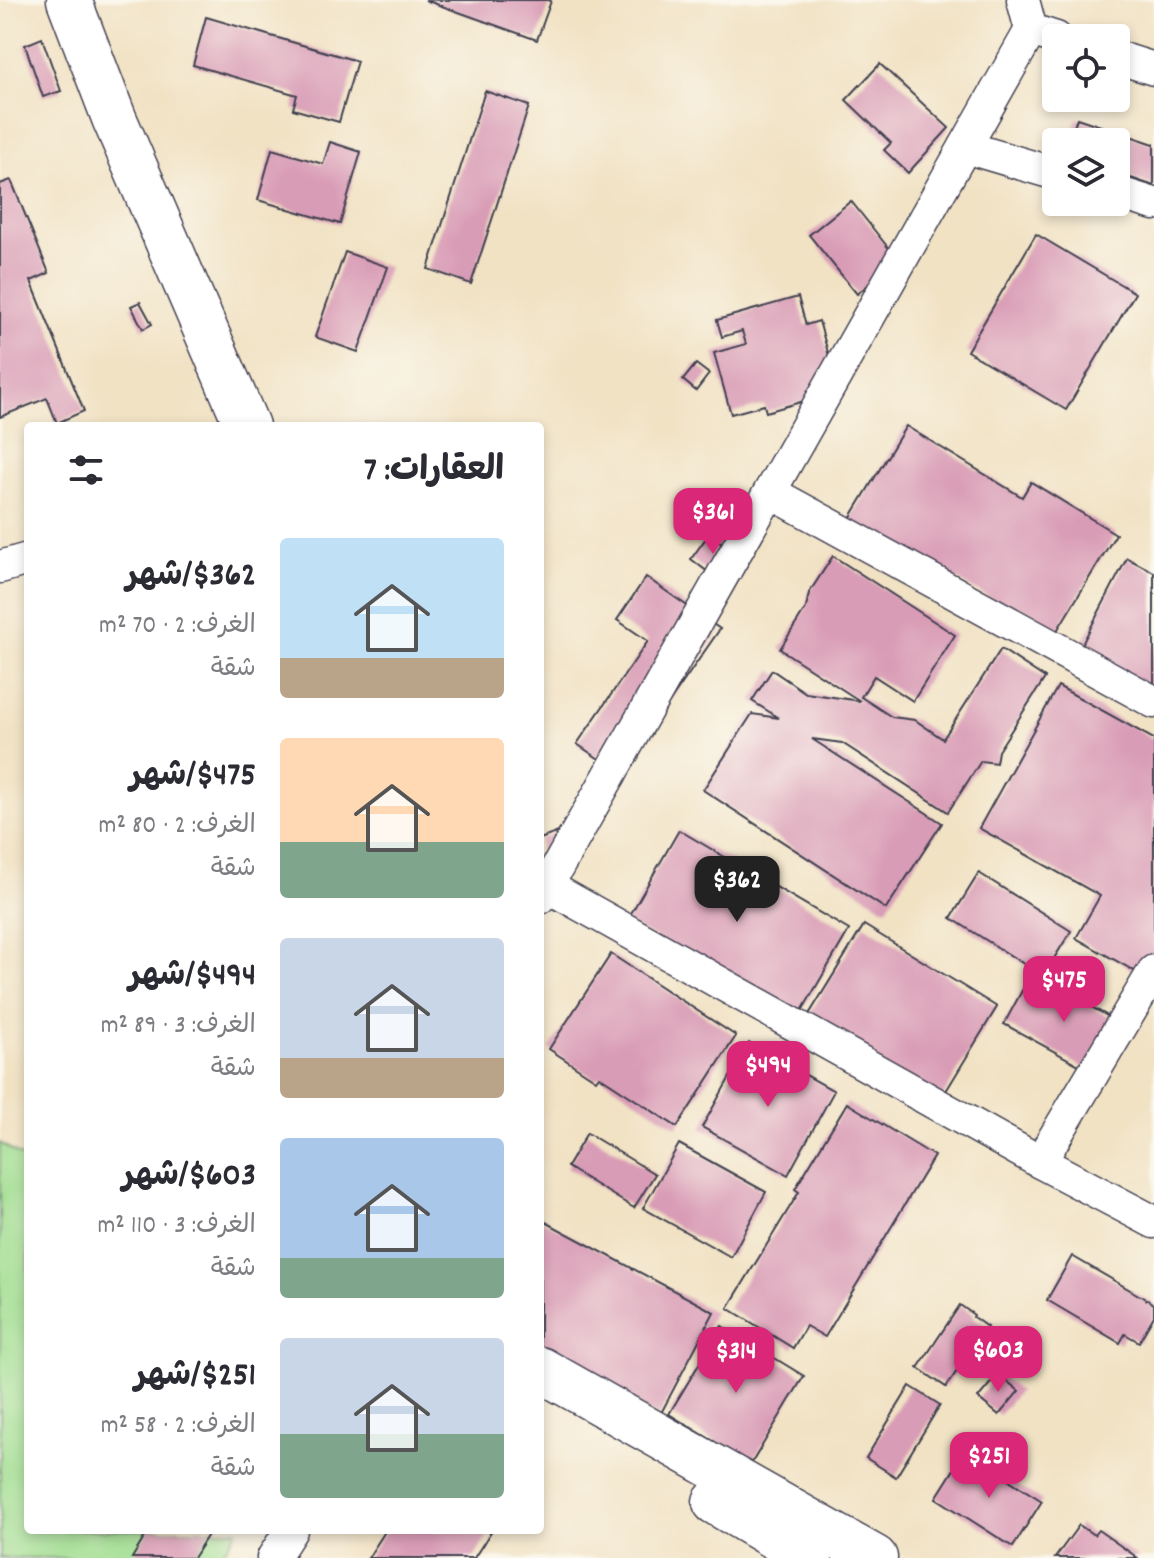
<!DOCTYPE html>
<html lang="ar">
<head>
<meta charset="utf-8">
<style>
  :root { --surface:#fff; --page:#f2f2f3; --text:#2b2b33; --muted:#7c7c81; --accent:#db2777 }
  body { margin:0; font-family:Dekko,"Playpen Sans Arabic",sans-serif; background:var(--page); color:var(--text); direction:rtl; height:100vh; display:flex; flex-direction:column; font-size:30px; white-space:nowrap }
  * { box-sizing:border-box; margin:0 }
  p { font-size:26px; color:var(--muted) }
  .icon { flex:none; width:44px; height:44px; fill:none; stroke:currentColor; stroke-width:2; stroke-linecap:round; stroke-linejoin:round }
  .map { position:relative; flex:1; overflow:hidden; direction:ltr }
  .sheet { position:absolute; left:24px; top:422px; width:520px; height:1112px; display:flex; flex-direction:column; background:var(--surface); border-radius:8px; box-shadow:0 4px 12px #0003; direction:rtl }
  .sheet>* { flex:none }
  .buttons { position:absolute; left:1042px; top:24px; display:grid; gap:16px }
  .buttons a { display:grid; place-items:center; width:88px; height:88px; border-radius:8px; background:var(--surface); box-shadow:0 4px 12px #0003; font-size:40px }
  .price { position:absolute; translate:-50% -68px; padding:0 18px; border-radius:16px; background:var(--accent); color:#fff; font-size:26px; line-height:52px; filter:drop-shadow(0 2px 4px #0008) }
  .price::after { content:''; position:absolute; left:50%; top:48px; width:24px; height:18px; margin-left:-12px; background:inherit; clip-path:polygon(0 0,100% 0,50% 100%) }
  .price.selected { background:#222; color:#fff }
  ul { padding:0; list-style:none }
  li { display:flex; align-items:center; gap:24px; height:200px; padding:0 40px }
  li span { display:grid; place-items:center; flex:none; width:224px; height:160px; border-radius:8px; color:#555 }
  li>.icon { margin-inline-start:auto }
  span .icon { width:96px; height:96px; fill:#fffc; stroke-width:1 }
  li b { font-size:34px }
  h2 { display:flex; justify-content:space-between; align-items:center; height:96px; padding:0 40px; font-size:34px }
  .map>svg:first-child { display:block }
</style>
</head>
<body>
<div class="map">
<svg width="1154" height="1558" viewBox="0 0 1154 1558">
  <rect width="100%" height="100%" fill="#fbf7ec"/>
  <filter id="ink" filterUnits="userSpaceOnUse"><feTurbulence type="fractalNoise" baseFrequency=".0125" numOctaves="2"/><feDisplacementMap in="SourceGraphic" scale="16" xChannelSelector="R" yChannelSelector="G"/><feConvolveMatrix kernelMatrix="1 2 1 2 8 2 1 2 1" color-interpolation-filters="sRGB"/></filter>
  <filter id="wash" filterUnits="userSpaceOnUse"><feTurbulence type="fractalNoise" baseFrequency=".006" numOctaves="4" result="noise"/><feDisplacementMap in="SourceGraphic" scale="32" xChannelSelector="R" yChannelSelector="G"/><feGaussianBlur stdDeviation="1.8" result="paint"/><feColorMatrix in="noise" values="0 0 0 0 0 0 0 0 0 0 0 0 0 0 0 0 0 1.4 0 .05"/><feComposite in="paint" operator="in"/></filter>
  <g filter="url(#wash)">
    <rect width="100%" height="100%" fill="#f1e2c4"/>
    <path fill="#a1de92" stroke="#628066" stroke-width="2" d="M0,1143L28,1161V1530H237L219,1558H0Z"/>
    <g id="blocks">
      <g fill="#d99cb6">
        <path d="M425,0H548L551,1L537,40Z"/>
        <path d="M206,17L357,61L339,122L293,109L297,95L193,65Z"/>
        <path d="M42,38L61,91L43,97L25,45Z"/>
        <path d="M880,64L949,128L908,173L884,150L891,143L846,100Z"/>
        <path d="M485,91L529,106L471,284L428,269Z"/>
        <path d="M1077,118L1154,144V186L1116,173V142H1069Z"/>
        <path d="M330,142L361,152L340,224L258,200L272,149L323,164Z"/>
        <path d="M11,180L49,273L31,281L84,411L57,423L47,398L0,417V184Z"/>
        <path d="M851,201L898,260L857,294L809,235Z"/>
        <path d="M1036,234L1135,293L1066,410L967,351Z"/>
        <path d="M345,252L388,267L358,352L315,337Z"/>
        <path d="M798,297L806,325L819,321L839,391L766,412L764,405L731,414L714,353L746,344L742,331L722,337L717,320Z"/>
        <path d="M140,302L152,324L143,329L131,306Z"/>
        <path d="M696,364L709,374L696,391L683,380Z"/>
        <path d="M906,426L1022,497L1031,482L1116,534L1055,634L849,520Z"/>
        <path d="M709,534L736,553L717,579L691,559Z"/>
        <path d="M833,556L955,635L913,701L874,676L861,697L892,717L915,720L943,739L1001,649L1045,678L998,751L996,763L981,761L948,812L842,743L812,739L942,823L886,909L703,790L752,714L779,718L752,701L772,670L806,693L860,701L780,649L806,608L809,593Z"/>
        <path d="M1127,558L1154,572V690L1079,650Z"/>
        <path d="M646,577L720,629L620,773L577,744L648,641L617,620Z"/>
        <path d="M1058,686L1154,739V982L1076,938L1100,896L979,828Z"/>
        <path d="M679,830L849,930L799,1016L626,922Z"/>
        <path d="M561,831L540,873V839Z"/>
        <path d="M979,873L1071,931L1043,976L951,918Z"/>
        <path d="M864,925L997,1007L940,1101L805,1021Z"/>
        <path d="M611,954L736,1036L677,1127L599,1076L596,1080L549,1049Z"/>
        <path d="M1031,974L1124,1025L1097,1075L1004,1024Z"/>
        <path d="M749,1043L834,1091L788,1175L702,1127Z"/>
        <path d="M847,1103L934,1156L825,1337L806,1326L793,1348L728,1308L799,1192L795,1189Z"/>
        <path d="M587,1133L655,1174L634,1208L567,1167Z"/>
        <path d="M679,1144L766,1192L731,1257L643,1208Z"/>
        <path d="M540,1219L714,1312L659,1417L540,1354Z"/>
        <path d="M1072,1256L1154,1304V1316L1139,1342L1125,1334L1120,1343L1047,1300Z"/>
        <path d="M960,1305L974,1315L973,1317L987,1327L946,1387L918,1368Z"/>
        <path d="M722,1326L804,1376L751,1464L669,1414Z"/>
        <path d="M998,1374L1019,1391L999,1415L978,1398Z"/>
        <path d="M910,1386L940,1405L896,1477L866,1458Z"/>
        <path d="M965,1452L1042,1501L1013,1547L936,1498Z"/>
        <path d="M1079,1525L1094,1535L1098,1530L1138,1558H1055Z"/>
        <path d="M149,1530H211L193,1558H132Z"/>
        <path d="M386,1530H492L474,1558H368Z"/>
      </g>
    </g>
  </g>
  <g filter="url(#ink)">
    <use href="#blocks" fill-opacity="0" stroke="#413f50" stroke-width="2"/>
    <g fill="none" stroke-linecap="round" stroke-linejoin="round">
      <defs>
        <g id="street">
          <path d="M1023,0L1031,30L1056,38"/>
          <path d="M1116,57L1154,69"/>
          <path d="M965,147L1056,174"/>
          <path d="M1116,192L1154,204"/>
          <path d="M770,492L1154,702"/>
          <path d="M0,567L28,559"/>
          <path d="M547,886L1040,1162L1154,1222"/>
          <path d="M540,898L1031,30"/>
          <path d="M1040,1162L1154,971"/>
          <path d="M273,1558L291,1530"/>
        </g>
        <g id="secondary">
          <path d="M69,0L114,118L247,426"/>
          <path d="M540,1369L875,1558"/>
          <path d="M715,1502L810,1558"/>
        </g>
      </defs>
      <use href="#street" stroke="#413f50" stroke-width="35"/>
      <use href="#secondary" stroke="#413f50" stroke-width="47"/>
      <use href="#street" stroke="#fff" stroke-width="32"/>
      <use href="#secondary" stroke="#fff" stroke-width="44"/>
    </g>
  </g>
</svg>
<div class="buttons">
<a><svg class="icon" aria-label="locate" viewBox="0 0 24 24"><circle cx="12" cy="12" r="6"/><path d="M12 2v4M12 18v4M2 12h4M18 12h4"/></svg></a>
<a><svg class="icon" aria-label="layers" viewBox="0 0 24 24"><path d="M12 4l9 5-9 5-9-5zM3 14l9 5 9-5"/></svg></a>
</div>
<b class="price" style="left:713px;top:556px">$361</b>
<b class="price selected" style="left:737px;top:924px">$362</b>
<b class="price" style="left:1064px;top:1024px">$475</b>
<b class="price" style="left:768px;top:1109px">$494</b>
<b class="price" style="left:998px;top:1394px">$603</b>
<b class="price" style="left:736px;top:1395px">$314</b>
<b class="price" style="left:989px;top:1500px">$251</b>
<section class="sheet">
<h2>العقارات: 7<svg class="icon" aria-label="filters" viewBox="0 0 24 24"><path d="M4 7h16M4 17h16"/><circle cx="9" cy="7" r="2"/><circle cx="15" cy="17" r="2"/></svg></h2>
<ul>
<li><span style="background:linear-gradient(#bfe0f5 75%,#b9a48a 0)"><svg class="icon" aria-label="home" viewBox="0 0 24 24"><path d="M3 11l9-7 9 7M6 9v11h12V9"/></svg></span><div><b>$362/شهر</b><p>الغرف: 2 · 70 m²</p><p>شقة</p></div></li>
<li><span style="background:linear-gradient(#ffd9b3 65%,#7fa58c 0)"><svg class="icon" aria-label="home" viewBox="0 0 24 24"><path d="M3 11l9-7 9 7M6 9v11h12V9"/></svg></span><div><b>$475/شهر</b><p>الغرف: 2 · 80 m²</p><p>شقة</p></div></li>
<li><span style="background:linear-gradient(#c9d6e8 75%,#b9a48a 0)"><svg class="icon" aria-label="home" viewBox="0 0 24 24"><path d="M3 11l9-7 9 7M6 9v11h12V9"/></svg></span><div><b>$494/شهر</b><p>الغرف: 3 · 89 m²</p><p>شقة</p></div></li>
<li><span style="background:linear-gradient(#a9c7e8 75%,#7fa58c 0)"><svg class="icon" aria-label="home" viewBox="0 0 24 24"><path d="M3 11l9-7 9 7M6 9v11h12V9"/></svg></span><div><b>$603/شهر</b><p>الغرف: 3 · 110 m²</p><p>شقة</p></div></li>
<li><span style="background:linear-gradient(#c9d6e8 60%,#7fa58c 0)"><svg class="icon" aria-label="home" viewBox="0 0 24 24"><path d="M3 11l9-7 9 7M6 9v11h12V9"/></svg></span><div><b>$251/شهر</b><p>الغرف: 2 · 58 m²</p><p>شقة</p></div></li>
</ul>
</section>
</div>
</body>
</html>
